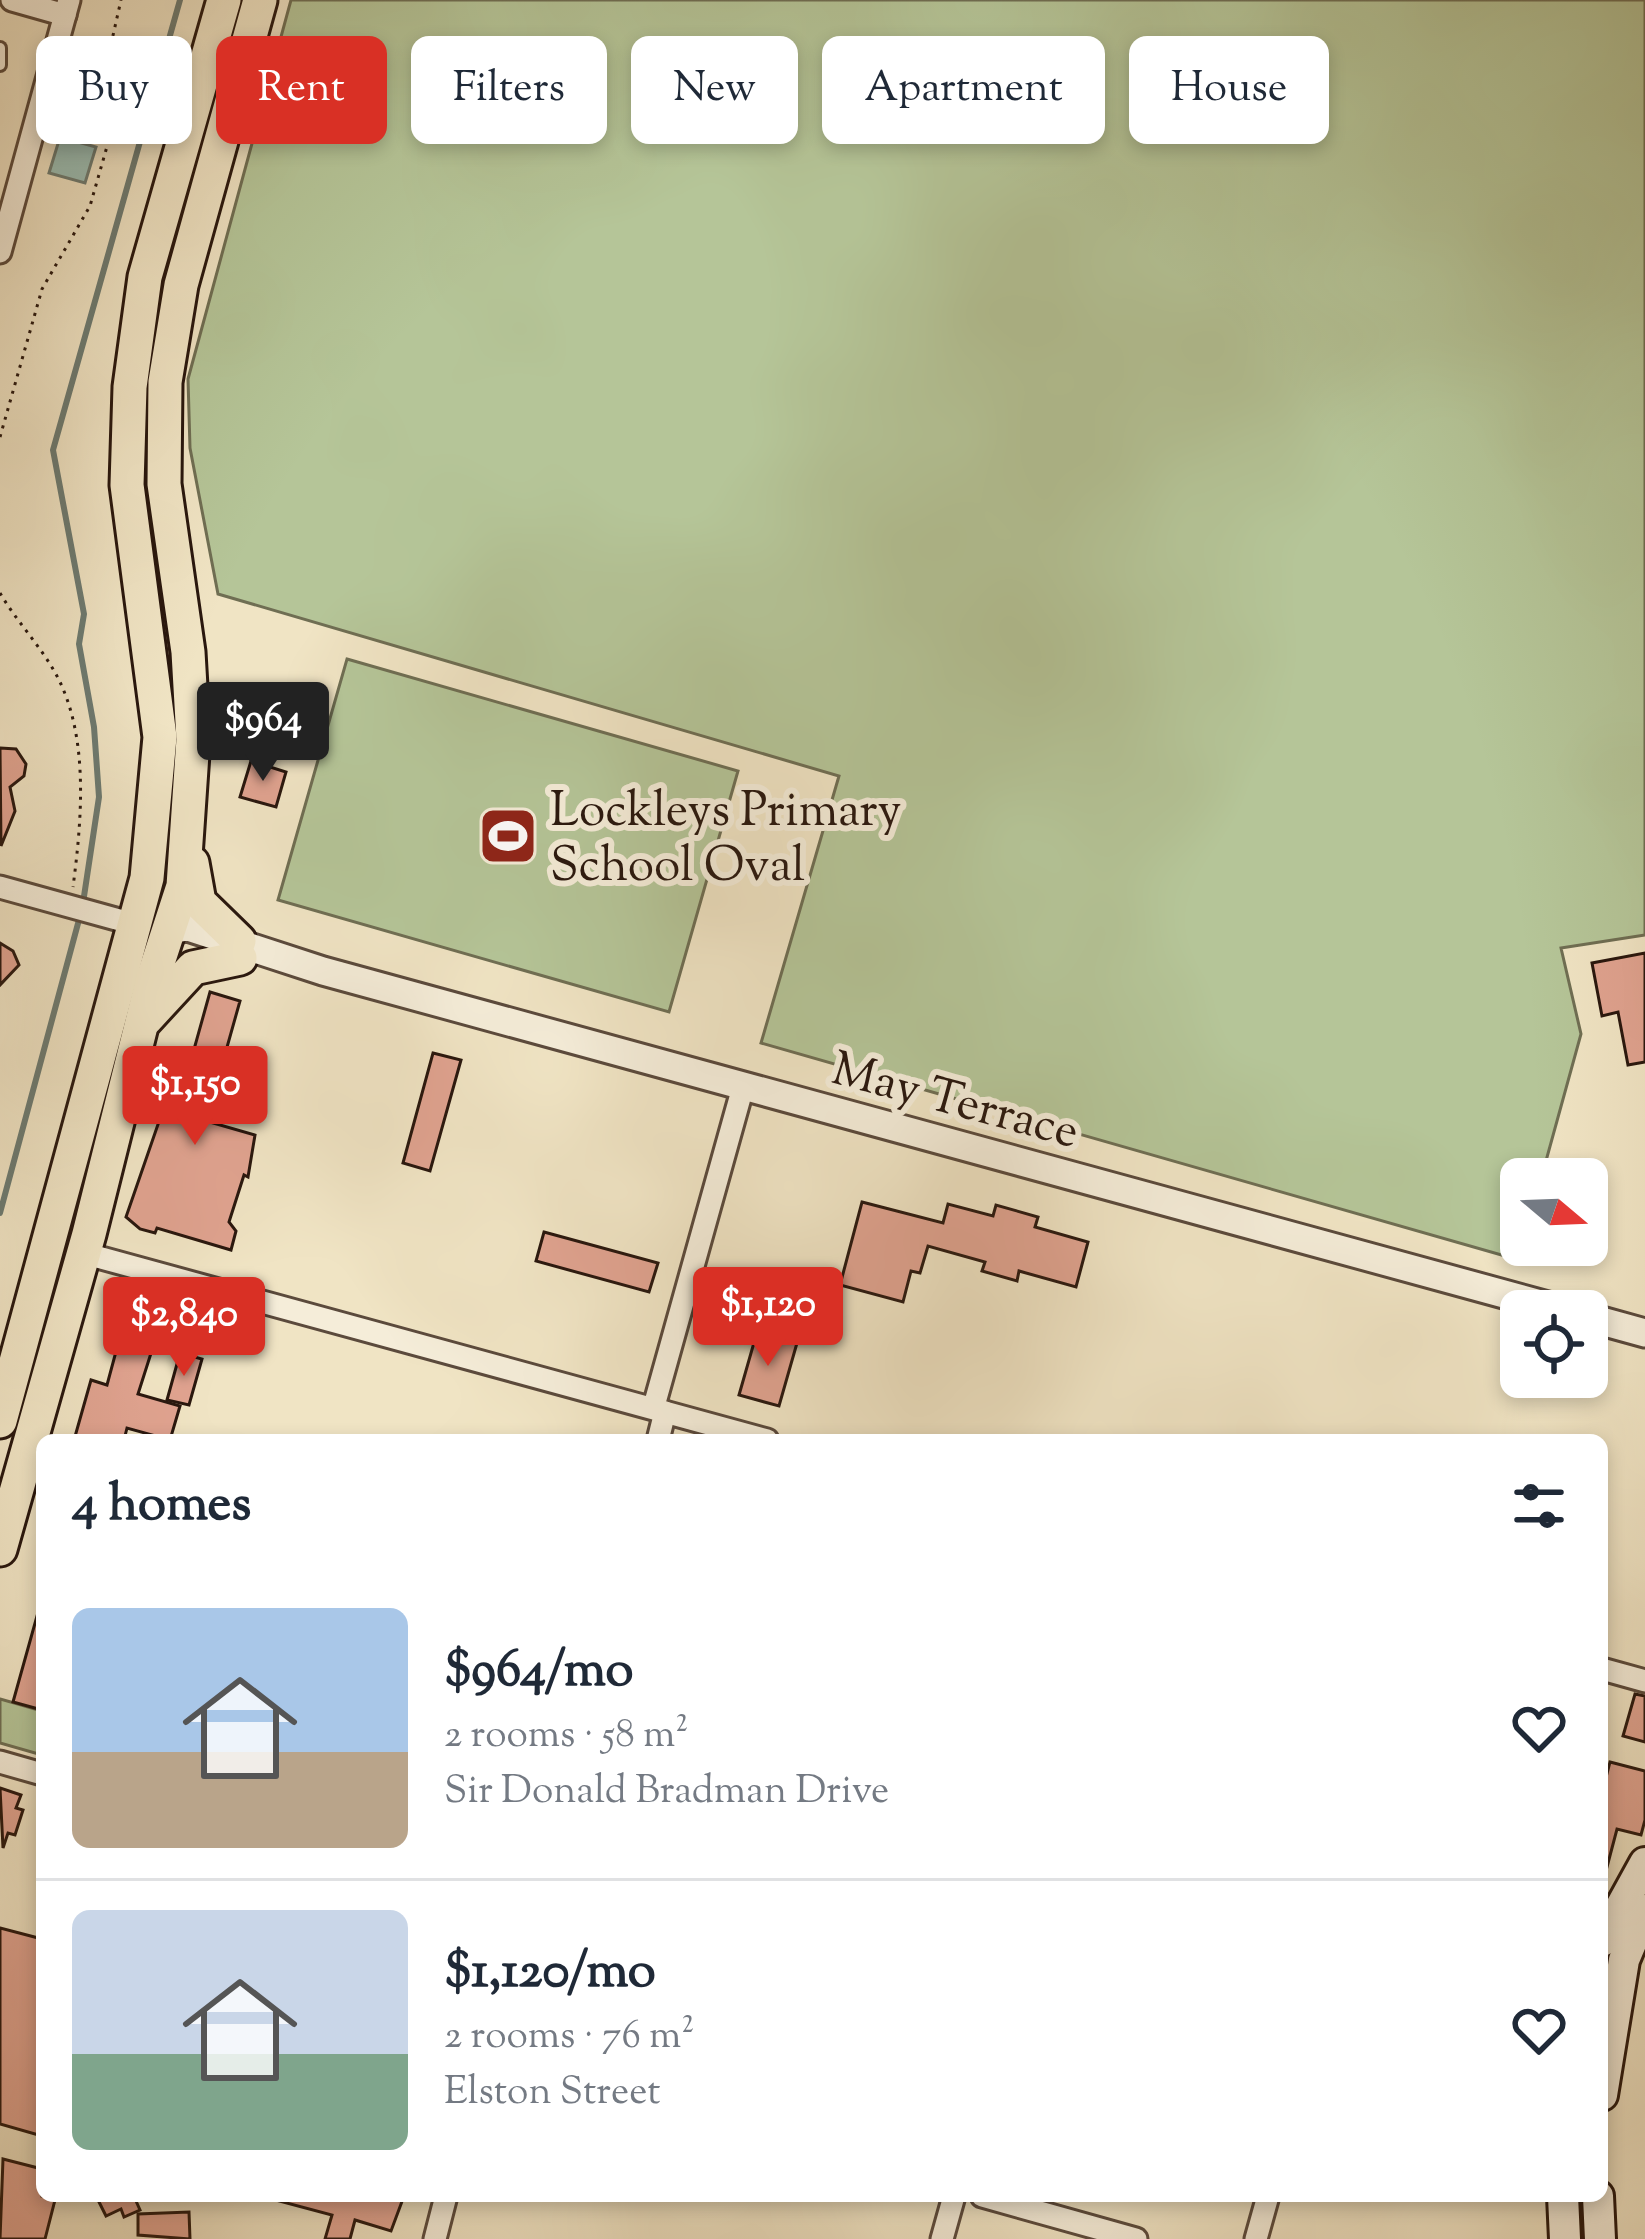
<!DOCTYPE html>
<html lang="en">
<head>
<meta charset="utf-8">
<style>
  :root { --surface:#fff; --page:#f6f6f7; --text:#1f2937; --muted:#747a83; --line:#e0e1e3; --accent:#d93025 }
  body { margin:0; font-family:"Sorts Mill Goudy",serif; background:var(--page); color:var(--text); height:100vh; display:flex; flex-direction:column; font-size:45px; white-space:nowrap }
  * { box-sizing:border-box; margin:0 }
  p { font-size:39px; color:var(--muted) }
  .icon { flex:none; width:66px; height:66px; fill:none; stroke:currentColor; stroke-width:2; stroke-linecap:round; stroke-linejoin:round }
  .map { position:relative; flex:1; overflow:hidden }
  .side { position:absolute; left:36px; top:1434px; width:1572px; height:768px; display:flex; flex-direction:column; background:var(--surface); border-radius:18px; box-shadow:0 6px 18px #0003 }
  .side>* { flex:none }
  .top-card { position:absolute; left:36px; top:36px; width:1575px; height:108px; display:flex; gap:24px }
  .needle { width:78px; rotate:109deg }
  .buttons { position:absolute; left:1500px; top:1158px; display:grid; gap:24px }
  .buttons a { display:grid; place-items:center; width:108px; height:108px; border-radius:18px; background:var(--surface); box-shadow:0 6px 18px #0003; font-size:60px }
  .price { position:absolute; translate:-50% -102px; padding:0 27px; border-radius:12px; background:var(--accent); color:#fff; font-size:39px; line-height:78px; filter:drop-shadow(0 3px 6px #0008) }
  .price::after { content:''; position:absolute; left:50%; top:72px; width:36px; height:27px; margin-left:-18px; background:inherit; clip-path:polygon(0 0,100% 0,50% 100%) }
  .price.current { background:#222; color:#fff }
  ul { padding:0; list-style:none }
  li { display:flex; align-items:center; gap:36px; height:300px; padding:0 36px }
  li+li { border-top:3px solid var(--line) }
  li span { display:grid; place-items:center; flex:none; width:336px; height:240px; border-radius:18px; color:#555 }
  li>.icon { margin-inline-start:auto }
  span .icon { width:144px; height:144px; fill:#fffc; stroke-width:1 }
  li b { font-size:51px }
  h2 { display:flex; justify-content:space-between; align-items:center; height:144px; padding:0 36px; font-size:51px }
  .pill { padding:0 42px; border-radius:18px; background:var(--surface); box-shadow:0 6px 18px #0003; font-size:42px; line-height:108px }
  .pill.current { background:var(--accent); color:#fff }
  .map>svg:first-child { display:block }
</style>
</head>
<body>
<div class="map">
<svg width="1645" height="2239" viewBox="0 0 1645 2239">
  <rect width="100%" height="100%" fill="#f0e4c4"/>
  <filter id="stains"><feTurbulence type="fractalNoise" baseFrequency=".00167" numOctaves="4"/><feColorMatrix values="0 0 0 0 .2 0 0 0 0 .09 0 0 0 0 .02 0 0 0 .5 -.17"/></filter>
  <radialGradient id="worn" r=".72"><stop offset=".6" stop-color="#630" stop-opacity="0"/><stop offset="1" stop-color="#630" stop-opacity=".3"/></radialGradient>
  <g fill="#b5c598" stroke="#6f6e53" stroke-width="3">
    <path d="M291,0H1645V935L1561,948L1581,1034L1541,1179H1521L1519,1260L761,1043L839,776L218,594L190,448L188,379Z"/>
    <path d="M347,659L738,771L669,1012L278,900Z"/>
    <path d="M0,1699L42,1711V1755L0,1743Z"/>
  </g>
  <path fill="#9abeb5" stroke="#6d7b72" stroke-width="3" d="M60,137L96,147L85,183L49,173Z"/>
  <g fill="none" stroke-linecap="round" stroke-linejoin="round">
    <g stroke="#6d7b72" stroke-width="6">
      <path d="M83,903L99,797L94,727L79,644L84,614L53,450L180,0"/>
      <path d="M0,1213L80,916"/>
    </g>
  </g>
  <g fill="#e0a390" stroke="#29170e" stroke-width="3">
    <path d="M0,748L16,749L26,764L24,776L10,787L15,811L1,846Z"/>
    <path d="M251,761L286,772L276,807L240,797Z"/>
    <path d="M0,943L13,951L19,965L0,985Z"/>
    <path d="M1645,953V1062L1628,1065L1618,1012L1602,1016L1592,963Z"/>
    <path d="M210,992L240,1001L211,1104L218,1106L213,1123L255,1135L248,1177L244,1175L229,1222L236,1231L231,1250L157,1228L155,1233L140,1229L126,1217L164,1107L153,1104L157,1089L181,1096Z"/>
    <path d="M433,1053L461,1060L430,1171L403,1163Z"/>
    <path d="M862,1202L943,1223L948,1204L993,1216L996,1205L1038,1217L1035,1227L1088,1242L1076,1287L1019,1271L1017,1281L982,1271L985,1262L928,1246L920,1273L911,1271L903,1302L840,1285Z"/>
    <path d="M544,1232L658,1263L649,1292L536,1261Z"/>
    <path d="M126,1291L167,1303L138,1394L180,1406L170,1440L127,1428L124,1440H74L91,1380L107,1385L128,1307L122,1305Z"/>
    <path d="M757,1332L797,1343L779,1406L739,1395Z"/>
    <path d="M180,1353L202,1359L189,1405L167,1400Z"/>
    <path d="M37,1616L42,1617V1710L13,1702Z"/>
    <path d="M1635,1694L1645,1696V1742L1623,1736Z"/>
    <path d="M1610,1762L1645,1771V1820L1641,1835L1617,1829L1607,1867L1602,1866V1793Z"/>
    <path d="M0,1788L21,1795L16,1808L23,1810L15,1835L8,1833L3,1848Z"/>
    <path d="M0,1928L42,1939V2136L0,2124Z"/>
    <path d="M3,2159L42,2169V2196H56L45,2239H0Z"/>
    <path d="M96,2196H145L136,2201L140,2210L124,2217L121,2209L106,2216Z"/>
    <path d="M280,2196H404L391,2231L355,2220L350,2239H325L332,2215L279,2201Z"/>
    <path d="M189,2212L190,2239L138,2235V2214Z"/>
  </g>
  <g fill="none" stroke-linecap="round" stroke-linejoin="round">
    <defs>
      <path id="service" d="M0,48V65"/>
      <g id="minor">
        <path d="M12,0L65,15"/>
        <path d="M0,252L69,0"/>
        <path d="M0,887L134,924"/>
        <path d="M83,1253L767,1440"/>
        <path d="M654,1406L743,1087"/>
        <path d="M658,1440L665,1412"/>
        <path d="M1602,1669L1645,1681"/>
        <path d="M0,1762L42,1774"/>
        <path d="M982,2196L1136,2239"/>
        <path d="M435,2239L446,2196"/>
        <path d="M942,2239L954,2196"/>
        <path d="M1256,2239L1268,2196"/>
      </g>
      <g id="tertiary">
        <path d="M171,929L188,927L323,971L1566,1311"/>
        <path d="M1587,1317L1645,1333"/>
      </g>
      <g id="secondary">
        <path d="M1602,1941L1645,1863"/>
        <path d="M1602,2095L1624,1960L1645,1910"/>
        <path d="M1563,2196L1565,2239"/>
        <path d="M1598,2196L1600,2239"/>
      </g>
      <g id="primary">
        <path d="M192,863L199,902L239,941"/>
        <path d="M146,1019L193,968L240,958"/>
        <path d="M0,1421L147,878L160,737L127,485L130,387L145,277L224,0"/>
        <path d="M0,1549L89,1234L153,978L183,886L193,739L188,652L164,484L165,382L181,285L260,0"/>
      </g>
    </defs>
    <use href="#service" stroke="#5b4a3c" stroke-width="16"/>
    <use href="#minor" stroke="#5b4a3c" stroke-width="27"/>
    <use href="#tertiary" stroke="#5b4a3c" stroke-width="33"/>
    <use href="#secondary" stroke="#29170e" stroke-width="36"/>
    <use href="#primary" stroke="#29170e" stroke-width="39"/>
    <g stroke="#29170e" stroke-width="3" stroke-dasharray="3 6" stroke-linecap="butt">
      <path d="M0,437L42,289L90,206L108,143L107,62L121,0"/>
      <path d="M0,593C15,619 37,642 53,669C90,731 82,818 73,887"/>
    </g>
    <use href="#service" stroke="#f5edd9" stroke-width="10"/>
    <use href="#minor" stroke="#f5edd9" stroke-width="21"/>
    <use href="#tertiary" stroke="#f5edd9" stroke-width="27"/>
    <use href="#secondary" stroke="#f5edd9" stroke-width="30"/>
    <use href="#primary" stroke="#f0e4c4" stroke-width="33"/>
  </g>
  <defs>
    <symbol id="stadium-square" viewBox="-11 -11 22 22"><rect x="-9" y="-9" width="18" height="18" rx="4" fill="#8f2418" stroke="#f5edd9"/><path d="M0-5a6.5 5 0 1 0 0 10a6.5 5 0 1 0 0-10ZM-3.5-1.8h7v3.6h-7Z" fill="#fff"/></symbol>
  </defs>
  <g fill-rule="evenodd">
    <use href="#stadium-square" x="475" y="803" width="66" height="66"/>
  </g>
  <g text-anchor="middle" stroke-width="12" stroke-linejoin="round" paint-order="stroke">
    <g font-size="48" fill="#29170e" stroke="#f5edd9" text-anchor="start">
      <text x="550" y="825">Lockleys Primary<tspan x="550" dy="55">School Oval</tspan></text>
    </g>
    <g font-size="48" fill="#29170e" stroke="#f5edd9">
      <text transform="translate(956 1098) rotate(15)" y="17">May Terrace</text>
    </g>
  </g>
  <rect width="100%" height="100%" filter="url(#stains)"/>
  <rect width="100%" height="100%" fill="url(#worn)"/>
</svg>
<div class="buttons">
<a><svg class="needle" viewBox="-14 -14 28 28"><path d="M0-13l5 13h-10z" fill="#e53935"/><path d="M0 13l5-13h-10z" fill="#747a83"/></svg></a>
<a><svg class="icon" aria-label="locate" viewBox="0 0 24 24"><circle cx="12" cy="12" r="6"/><path d="M12 2v4M12 18v4M2 12h4M18 12h4"/></svg></a>
</div>
<b class="price current" style="left:263px;top:784px">$964</b>
<b class="price" style="left:195px;top:1148px">$1,150</b>
<b class="price" style="left:768px;top:1369px">$1,120</b>
<b class="price" style="left:184px;top:1379px">$2,840</b>
<div class="top-card">
<a class="pill">Buy</a>
<a class="pill current">Rent</a>
<a class="pill">Filters</a>
<a class="pill">New</a>
<a class="pill">Apartment</a>
<a class="pill">House</a>
</div>
<section class="side">
<h2>4 homes<svg class="icon" aria-label="filters" viewBox="0 0 24 24"><path d="M4 7h16M4 17h16"/><circle cx="9" cy="7" r="2"/><circle cx="15" cy="17" r="2"/></svg></h2>
<ul>
<li><span style="background:linear-gradient(#a9c7e8 60%,#b9a48a 0)"><svg class="icon" aria-label="home" viewBox="0 0 24 24"><path d="M3 11l9-7 9 7M6 9v11h12V9"/></svg></span><div><b>$964/mo</b><p>2 rooms · 58 m²</p><p>Sir Donald Bradman Drive</p></div><svg class="icon" aria-label="heart" viewBox="0 0 24 24"><path d="M12 20l-8-8c-3-5 5-10 8-4 3-6 11-1 8 4z"/></svg></li>
<li><span style="background:linear-gradient(#c9d6e8 60%,#7fa58c 0)"><svg class="icon" aria-label="home" viewBox="0 0 24 24"><path d="M3 11l9-7 9 7M6 9v11h12V9"/></svg></span><div><b>$1,120/mo</b><p>2 rooms · 76 m²</p><p>Elston Street</p></div><svg class="icon" aria-label="heart" viewBox="0 0 24 24"><path d="M12 20l-8-8c-3-5 5-10 8-4 3-6 11-1 8 4z"/></svg></li>
</ul>
</section>
</div>
</body>
</html>
